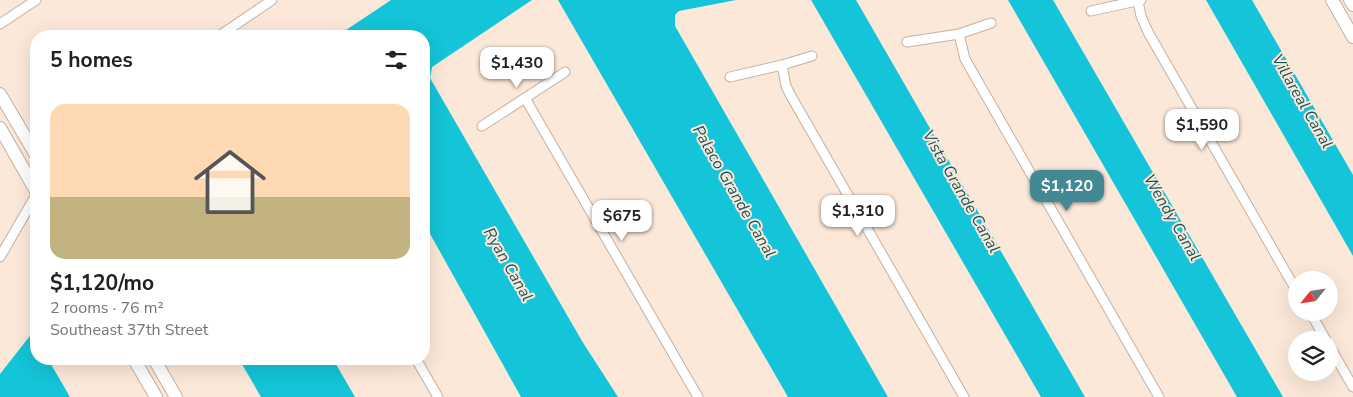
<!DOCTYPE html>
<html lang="en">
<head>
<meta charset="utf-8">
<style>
  :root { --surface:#fff; --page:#f6f6f6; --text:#202124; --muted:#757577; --line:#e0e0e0; --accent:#428993 }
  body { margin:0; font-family:"Nunito Sans",sans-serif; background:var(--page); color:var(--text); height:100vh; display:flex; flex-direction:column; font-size:19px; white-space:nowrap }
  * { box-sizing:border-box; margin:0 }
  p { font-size:16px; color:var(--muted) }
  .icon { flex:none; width:28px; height:28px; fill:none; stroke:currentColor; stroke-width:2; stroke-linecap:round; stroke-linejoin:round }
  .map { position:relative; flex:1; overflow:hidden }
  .details { position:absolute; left:30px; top:30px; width:400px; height:335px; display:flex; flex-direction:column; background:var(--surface); border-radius:20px; box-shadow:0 5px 20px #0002 }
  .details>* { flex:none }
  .needle { width:32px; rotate:240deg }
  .fabs { position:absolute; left:1288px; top:271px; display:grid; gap:10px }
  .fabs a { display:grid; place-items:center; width:50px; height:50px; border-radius:50%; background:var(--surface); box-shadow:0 5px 20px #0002; font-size:25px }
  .price { position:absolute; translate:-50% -42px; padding:0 11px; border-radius:10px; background:#fff; color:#222; font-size:16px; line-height:32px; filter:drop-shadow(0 1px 2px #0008) }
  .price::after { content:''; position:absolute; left:50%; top:30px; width:15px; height:11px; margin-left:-8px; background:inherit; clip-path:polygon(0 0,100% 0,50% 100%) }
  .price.selected { background:var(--accent); color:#fff }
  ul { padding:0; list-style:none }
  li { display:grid; align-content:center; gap:10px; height:265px; padding:0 20px }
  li+li { border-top:1px solid var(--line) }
  li span { display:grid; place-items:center; height:155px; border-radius:15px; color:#555 }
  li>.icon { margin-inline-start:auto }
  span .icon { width:90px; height:90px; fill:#fffc; stroke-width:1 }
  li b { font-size:21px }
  h2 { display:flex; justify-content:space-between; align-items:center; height:60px; padding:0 20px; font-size:21px }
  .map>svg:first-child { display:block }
</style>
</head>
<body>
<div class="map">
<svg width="1353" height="397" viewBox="0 0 1353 397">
  <rect width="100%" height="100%" fill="#fbe8d9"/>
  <g fill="#14c4d8">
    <path d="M391,0H532L432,67L430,78L582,341L618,397H521L424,223V36H337Z"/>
    <path d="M558,0H736L679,11L675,15V26L888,397H788Z"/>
    <path d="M811,0H856L1085,397H1041Z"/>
    <path d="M1008,0H1053L1283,397H1237Z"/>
    <path d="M1206,0H1252L1353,175V256Z"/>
    <path d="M33,332L36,338V359H48L70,397H0V374Z"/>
    <path d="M239,359H333L355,397H261Z"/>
  </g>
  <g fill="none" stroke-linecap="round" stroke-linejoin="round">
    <defs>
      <g id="street">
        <path d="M1138,1L1141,16L1148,32L1296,290"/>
        <path d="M1091,11L1141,0"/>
        <path d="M0,24L36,0"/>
        <path d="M959,34L965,59L1159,397"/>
        <path d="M219,36L272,0"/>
        <path d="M907,42L959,34L991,23"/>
        <path d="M782,65L786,86L791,96L964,397"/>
        <path d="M730,77L782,65L812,56"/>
        <path d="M525,98L698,397"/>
        <path d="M482,126L565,72"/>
        <path d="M0,257L36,195"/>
        <path d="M1310,312L1326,340"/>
        <path d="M1329,345L1353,387"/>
        <path d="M416,359L438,397"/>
      </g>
      <g id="secondary">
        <path d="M1332,0L1353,37"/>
        <path d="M1350,0L1353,5"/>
        <path d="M0,94L36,155"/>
        <path d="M0,128L36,191"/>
        <path d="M134,359L156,397"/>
        <path d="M154,359L176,397"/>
      </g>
    </defs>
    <use href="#street" stroke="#c2b1a2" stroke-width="11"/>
    <use href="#secondary" stroke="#c2b1a2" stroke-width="14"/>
    <use href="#street" stroke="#fff" stroke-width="9"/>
    <use href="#secondary" stroke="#fff" stroke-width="12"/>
  </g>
  <g text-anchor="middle" stroke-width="4" stroke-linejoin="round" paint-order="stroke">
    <g font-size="16" font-style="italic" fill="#16555d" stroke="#fbe8d9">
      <text transform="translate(1303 101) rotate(60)" y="6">Villareal Canal</text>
      <text transform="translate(735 191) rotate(60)" y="6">Palaco Grande Canal</text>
      <text transform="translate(962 191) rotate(60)" y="6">Vista Grande Canal</text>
      <text transform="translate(1173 217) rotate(60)" y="6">Wendy Canal</text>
      <text transform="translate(509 264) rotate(60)" y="6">Ryan Canal</text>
    </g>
  </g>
</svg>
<div class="fabs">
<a><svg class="needle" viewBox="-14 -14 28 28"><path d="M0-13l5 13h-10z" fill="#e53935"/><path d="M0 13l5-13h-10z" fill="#757577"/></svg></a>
<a><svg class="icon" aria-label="layers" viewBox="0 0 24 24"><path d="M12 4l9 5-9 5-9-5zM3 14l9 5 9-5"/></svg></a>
</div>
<b class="price" style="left:517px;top:89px">$1,430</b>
<b class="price" style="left:1202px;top:151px">$1,590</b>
<b class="price selected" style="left:1067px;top:212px">$1,120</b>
<b class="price" style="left:858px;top:237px">$1,310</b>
<b class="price" style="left:622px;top:242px">$675</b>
<section class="details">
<h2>5 homes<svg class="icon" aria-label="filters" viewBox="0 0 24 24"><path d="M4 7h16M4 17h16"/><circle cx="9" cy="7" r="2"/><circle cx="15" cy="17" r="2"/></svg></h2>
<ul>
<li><span style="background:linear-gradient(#ffd9b3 60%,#c2b280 0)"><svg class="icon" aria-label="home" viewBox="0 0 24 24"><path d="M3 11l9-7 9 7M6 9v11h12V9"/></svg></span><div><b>$1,120/mo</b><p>2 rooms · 76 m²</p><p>Southeast 37th Street</p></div></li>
</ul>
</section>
</div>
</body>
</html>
